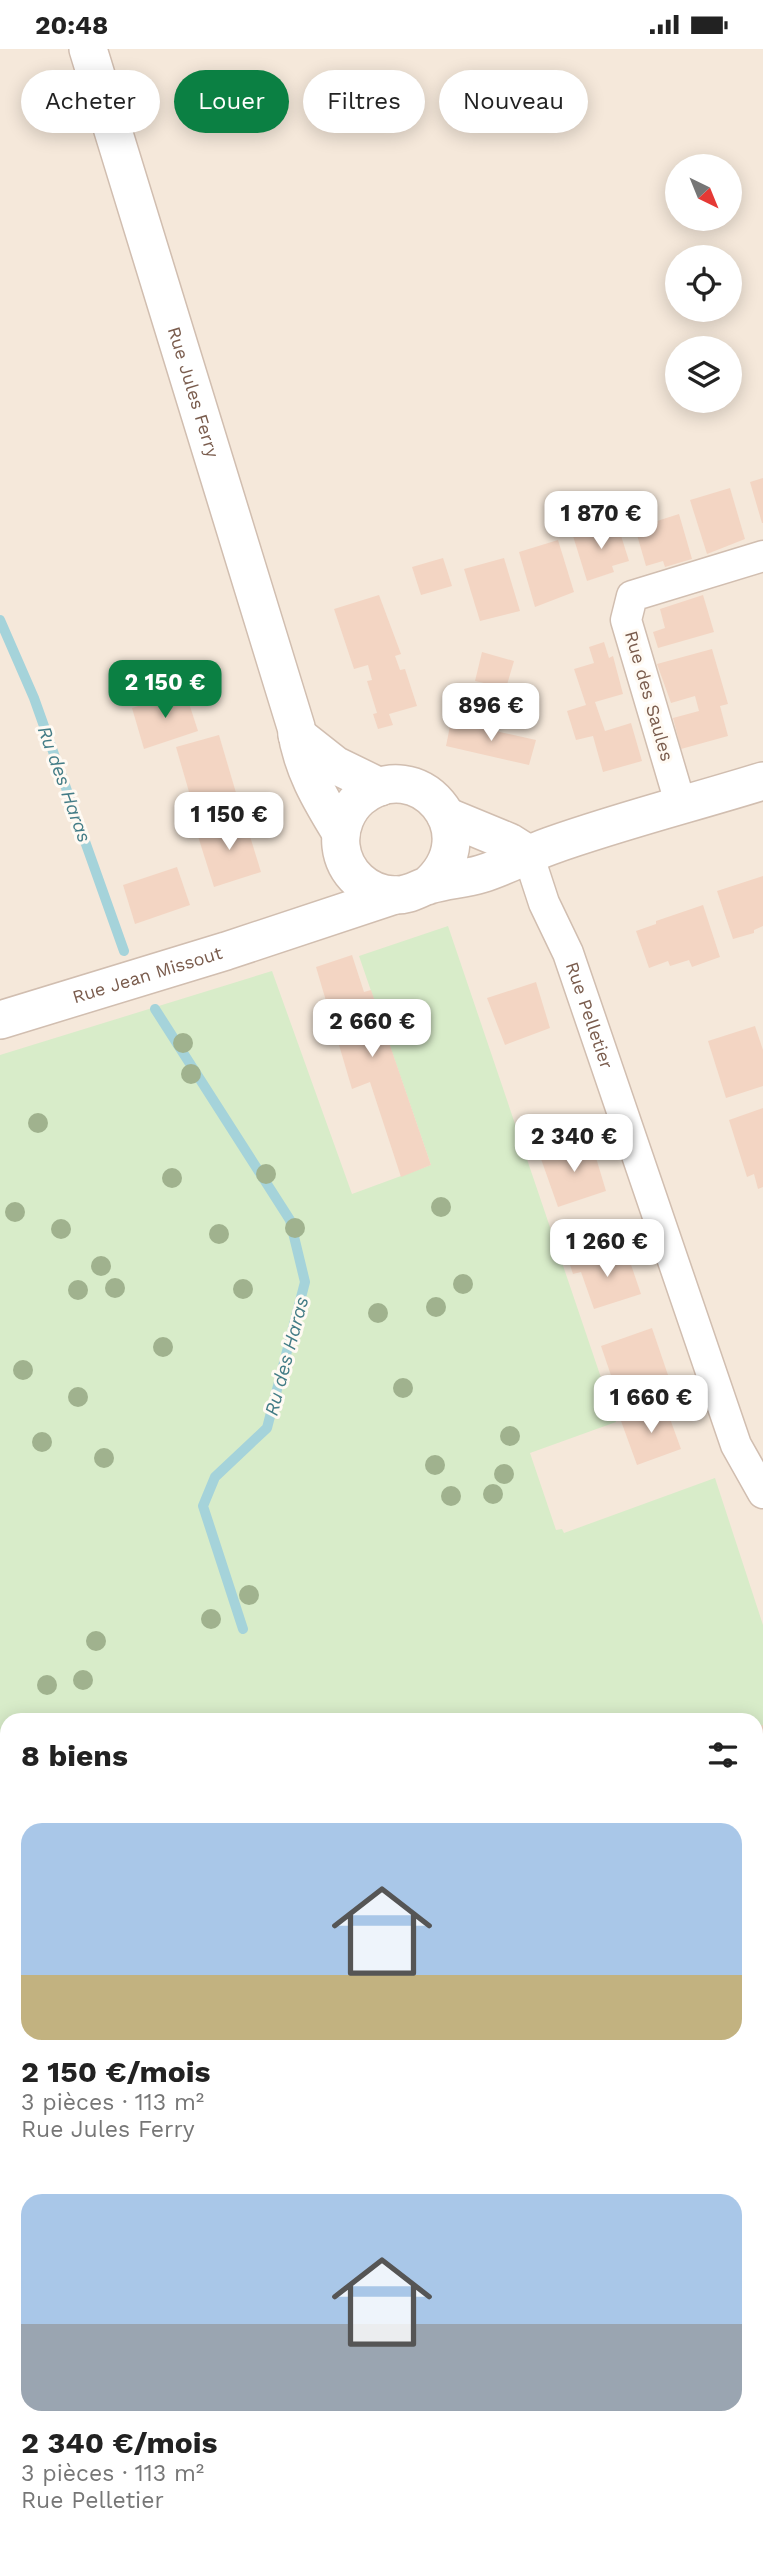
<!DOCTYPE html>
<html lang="fr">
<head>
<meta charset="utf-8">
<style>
  :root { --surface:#fff; --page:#f2f2f2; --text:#222; --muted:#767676; --accent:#0b8043 }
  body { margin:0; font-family:"Work Sans",sans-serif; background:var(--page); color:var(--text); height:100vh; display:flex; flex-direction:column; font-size:26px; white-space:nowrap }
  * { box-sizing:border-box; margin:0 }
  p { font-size:23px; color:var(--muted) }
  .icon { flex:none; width:38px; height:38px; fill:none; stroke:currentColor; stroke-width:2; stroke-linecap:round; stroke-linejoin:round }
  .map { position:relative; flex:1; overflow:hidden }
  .side { position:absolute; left:0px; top:1664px; width:763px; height:842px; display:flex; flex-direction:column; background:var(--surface); border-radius:21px 21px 0 0; box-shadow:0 4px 18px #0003 }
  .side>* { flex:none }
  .top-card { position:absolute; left:21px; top:21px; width:721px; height:63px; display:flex; gap:14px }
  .needle { width:46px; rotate:137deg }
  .fabs { position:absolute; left:665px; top:105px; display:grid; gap:14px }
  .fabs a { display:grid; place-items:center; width:77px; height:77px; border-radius:50%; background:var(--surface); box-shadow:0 4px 18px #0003; font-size:35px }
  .price { position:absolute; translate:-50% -60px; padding:0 16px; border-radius:14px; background:#fff; color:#222; font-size:23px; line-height:46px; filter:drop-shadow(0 2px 4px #0008) }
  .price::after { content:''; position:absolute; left:50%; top:42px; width:21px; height:16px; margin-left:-10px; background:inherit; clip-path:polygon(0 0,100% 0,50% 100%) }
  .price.on { background:var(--accent); color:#fff }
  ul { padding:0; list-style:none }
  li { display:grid; align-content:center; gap:14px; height:371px; padding:0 21px }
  li span { display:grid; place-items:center; height:217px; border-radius:21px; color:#555 }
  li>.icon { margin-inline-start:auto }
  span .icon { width:126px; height:126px; fill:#fffc; stroke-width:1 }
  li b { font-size:30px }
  h2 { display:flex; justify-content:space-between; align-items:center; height:84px; padding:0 21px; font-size:30px }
  .chip { padding:0 24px; border-radius:32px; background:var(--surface); box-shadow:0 4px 18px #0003; font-size:24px; line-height:63px }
  .chip.on { background:var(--accent); color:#fff }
  .status { display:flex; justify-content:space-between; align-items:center; height:49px; padding:0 35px; background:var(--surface); direction:ltr }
  .status svg { height:19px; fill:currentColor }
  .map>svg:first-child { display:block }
</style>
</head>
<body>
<div class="status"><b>20:48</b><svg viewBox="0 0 49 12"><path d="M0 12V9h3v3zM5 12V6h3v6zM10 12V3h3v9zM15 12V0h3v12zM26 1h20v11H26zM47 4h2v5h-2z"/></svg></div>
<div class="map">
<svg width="763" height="2505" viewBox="0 0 763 2505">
  <rect width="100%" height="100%" fill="#fdf6ec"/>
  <path fill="#f5e8da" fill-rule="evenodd" d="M0,0H763V2505H0ZM677,117H730V170H677ZM677,208H730V261H677ZM677,299H730V352H677ZM7,1671H756V2499H7Z"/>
  <path fill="#d8ecc9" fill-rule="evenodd" d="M448,877L616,1373L530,1404L556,1481L562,1480L564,1484L715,1429L763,1576V2505H0V1006L272,922L352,1145L431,1116L359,907ZM7,1671H756V2499H7Z"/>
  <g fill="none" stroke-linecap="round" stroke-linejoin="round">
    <g stroke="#a5d3da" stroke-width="10">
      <path d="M0,571L34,649L124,902"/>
      <path d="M155,960L290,1171L305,1233L267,1379L215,1428L203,1457L243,1580"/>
    </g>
  </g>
  <g fill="#f3d5c3">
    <path d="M763,429V474H762L750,433Z"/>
    <path d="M730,439L745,490L707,505L690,451Z"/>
    <path d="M679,465L692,510L665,518L663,512L646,517L635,479Z"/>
    <path d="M617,474L629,512L612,517L614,523L587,532L573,487Z"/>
    <path d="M558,491L574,543L535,558L519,503Z"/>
    <path d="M443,509L452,537L421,546L412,518Z"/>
    <path d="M504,509L520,562L480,572L464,520Z"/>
    <path d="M379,546L401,605L395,607L400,621L405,620L417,657L389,665L393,676L378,680L373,665L377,664L367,632L372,631L368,616L354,620L334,560Z"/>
    <path d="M703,546L714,583L658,599L653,583L665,579L660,560Z"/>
    <path d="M604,593L609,609L613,607L623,645L595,653L605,682L631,674L642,712L603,723L593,687L576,691L567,662L586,656L574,620L594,614L589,598Z"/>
    <path d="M712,600L728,655L720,657L728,687L681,700L673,669L699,662L695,647L671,654L657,615Z"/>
    <path d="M482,603L514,612L506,639L475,632Z"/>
    <path d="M185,642L198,682L144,700L132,659Z"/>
    <path d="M451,672L536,691L529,716L446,697Z"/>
    <path d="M219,686L239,754L196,767L176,698Z"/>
    <path d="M244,768L261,823L214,838L196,781Z"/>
    <path d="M177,818L190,856L135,875L123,836Z"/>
    <path d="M763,827V877L754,881V884L733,890L717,842Z"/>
    <path d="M703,856L720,908L692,918L689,911L670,917L668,912L649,919L636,882L656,875V872Z"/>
    <path d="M352,906L364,943L371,941L431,1116L401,1128L370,1033L352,1040L316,918Z"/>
    <path d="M536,933L550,979L505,996L487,949Z"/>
    <path d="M755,977L763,1001V1037L726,1049L708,992Z"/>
    <path d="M763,1059V1138L758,1140L754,1125L747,1128L729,1071Z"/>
    <path d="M591,1092L606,1142L558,1158L541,1110Z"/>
    <path d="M598,1204L601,1213L627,1204L641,1245L594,1260L581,1223L573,1225L569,1213Z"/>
    <path d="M652,1279L669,1329L618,1347L601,1297Z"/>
    <path d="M665,1356L681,1400L637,1416L621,1372Z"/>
    <path d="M763,1676V1729L756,1732V1678Z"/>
  </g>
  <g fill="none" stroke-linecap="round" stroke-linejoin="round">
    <defs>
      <g id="minor">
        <path d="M681,757L626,571L632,547L763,507"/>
        <path id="s1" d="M528,805L544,854L568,904L736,1396L763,1444"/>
      </g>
      <g id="tertiary">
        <path id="s2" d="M88,0L296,678C301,718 320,750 341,784"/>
        <path d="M297,686L335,716L380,738"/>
        <path d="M446,767L509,793L528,805"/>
        <path d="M427,837C490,783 416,702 360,749C347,760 339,779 341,797C344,824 367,845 394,846C408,847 417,840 429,836C446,831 464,830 481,825C505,818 527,805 550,797C620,772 692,754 763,732"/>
        <path id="s3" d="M0,971L226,902L395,846"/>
      </g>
    </defs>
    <use href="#minor" stroke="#d1beb0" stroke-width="33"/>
    <use href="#tertiary" stroke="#d1beb0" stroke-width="40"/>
    <use href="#minor" stroke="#fff" stroke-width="30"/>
    <use href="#tertiary" stroke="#fff" stroke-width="37"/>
  </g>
  <g fill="#a0b28e">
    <circle cx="183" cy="994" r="10"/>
    <circle cx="191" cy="1025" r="10"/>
    <circle cx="38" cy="1074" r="10"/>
    <circle cx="266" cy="1125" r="10"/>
    <circle cx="172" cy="1129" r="10"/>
    <circle cx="441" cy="1158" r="10"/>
    <circle cx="15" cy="1163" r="10"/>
    <circle cx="295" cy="1179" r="10"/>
    <circle cx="61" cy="1180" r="10"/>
    <circle cx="219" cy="1185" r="10"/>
    <circle cx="101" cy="1217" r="10"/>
    <circle cx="463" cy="1235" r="10"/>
    <circle cx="115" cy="1239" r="10"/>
    <circle cx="243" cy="1240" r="10"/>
    <circle cx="78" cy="1241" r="10"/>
    <circle cx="436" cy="1258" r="10"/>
    <circle cx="378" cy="1264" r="10"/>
    <circle cx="163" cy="1298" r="10"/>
    <circle cx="23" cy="1321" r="10"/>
    <circle cx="403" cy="1339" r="10"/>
    <circle cx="78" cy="1348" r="10"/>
    <circle cx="510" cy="1387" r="10"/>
    <circle cx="42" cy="1393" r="10"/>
    <circle cx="104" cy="1409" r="10"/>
    <circle cx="435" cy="1416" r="10"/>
    <circle cx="504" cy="1425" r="10"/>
    <circle cx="493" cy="1445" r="10"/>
    <circle cx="451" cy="1447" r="10"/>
    <circle cx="249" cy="1546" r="10"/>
    <circle cx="211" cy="1570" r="10"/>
    <circle cx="96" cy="1592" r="10"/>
    <circle cx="83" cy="1631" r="10"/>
    <circle cx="47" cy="1636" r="10"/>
  </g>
  <g text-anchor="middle" stroke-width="6" stroke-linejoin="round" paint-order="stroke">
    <g font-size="18" fill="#7a5c4d" stroke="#fffaf3">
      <text dy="6" stroke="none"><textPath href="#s2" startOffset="359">Rue Jules Ferry</textPath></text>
      <text transform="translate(649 647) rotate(74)" y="6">Rue des Saules</text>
      <text dy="6" stroke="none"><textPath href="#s3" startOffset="154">Rue Jean Missout</textPath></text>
      <text dy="6" stroke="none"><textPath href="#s1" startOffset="173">Rue Pelletier</textPath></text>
    </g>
    <g font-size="19" font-style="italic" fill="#437c86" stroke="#fffaf3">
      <text transform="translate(65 735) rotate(70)" y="7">Ru des Haras</text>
      <text transform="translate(286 1307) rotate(-75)" y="7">Ru des Haras</text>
    </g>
  </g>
</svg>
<div class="fabs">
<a><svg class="needle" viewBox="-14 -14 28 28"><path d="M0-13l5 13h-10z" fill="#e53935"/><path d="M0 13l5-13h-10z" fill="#767676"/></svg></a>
<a><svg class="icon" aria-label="locate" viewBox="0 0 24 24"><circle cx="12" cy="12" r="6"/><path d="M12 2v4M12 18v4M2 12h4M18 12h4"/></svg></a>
<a><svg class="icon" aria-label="layers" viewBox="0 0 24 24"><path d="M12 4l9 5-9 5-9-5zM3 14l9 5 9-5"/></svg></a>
</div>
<b class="price" style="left:601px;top:502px">1 870 €</b>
<b class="price on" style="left:165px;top:671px">2 150 €</b>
<b class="price" style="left:491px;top:694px">896 €</b>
<b class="price" style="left:229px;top:803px">1 150 €</b>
<b class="price" style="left:372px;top:1010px">2 660 €</b>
<b class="price" style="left:574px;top:1125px">2 340 €</b>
<b class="price" style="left:607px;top:1230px">1 260 €</b>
<b class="price" style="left:651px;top:1386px">1 660 €</b>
<div class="top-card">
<a class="chip">Acheter</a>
<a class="chip on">Louer</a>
<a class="chip">Filtres</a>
<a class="chip">Nouveau</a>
</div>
<section class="side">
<h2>8 biens<svg class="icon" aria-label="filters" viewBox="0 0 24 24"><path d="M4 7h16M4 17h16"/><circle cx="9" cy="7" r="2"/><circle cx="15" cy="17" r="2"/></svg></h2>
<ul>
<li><span style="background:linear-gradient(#a9c7e8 70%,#c2b280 0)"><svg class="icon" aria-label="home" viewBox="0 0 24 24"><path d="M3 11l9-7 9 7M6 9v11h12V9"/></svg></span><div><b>2 150 €/mois</b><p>3 pièces · 113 m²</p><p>Rue Jules Ferry</p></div></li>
<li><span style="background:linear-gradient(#a9c7e8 60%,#9aa5b1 0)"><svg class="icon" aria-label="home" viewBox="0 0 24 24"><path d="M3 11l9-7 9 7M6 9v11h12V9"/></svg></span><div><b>2 340 €/mois</b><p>3 pièces · 113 m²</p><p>Rue Pelletier</p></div></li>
</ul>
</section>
</div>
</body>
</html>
